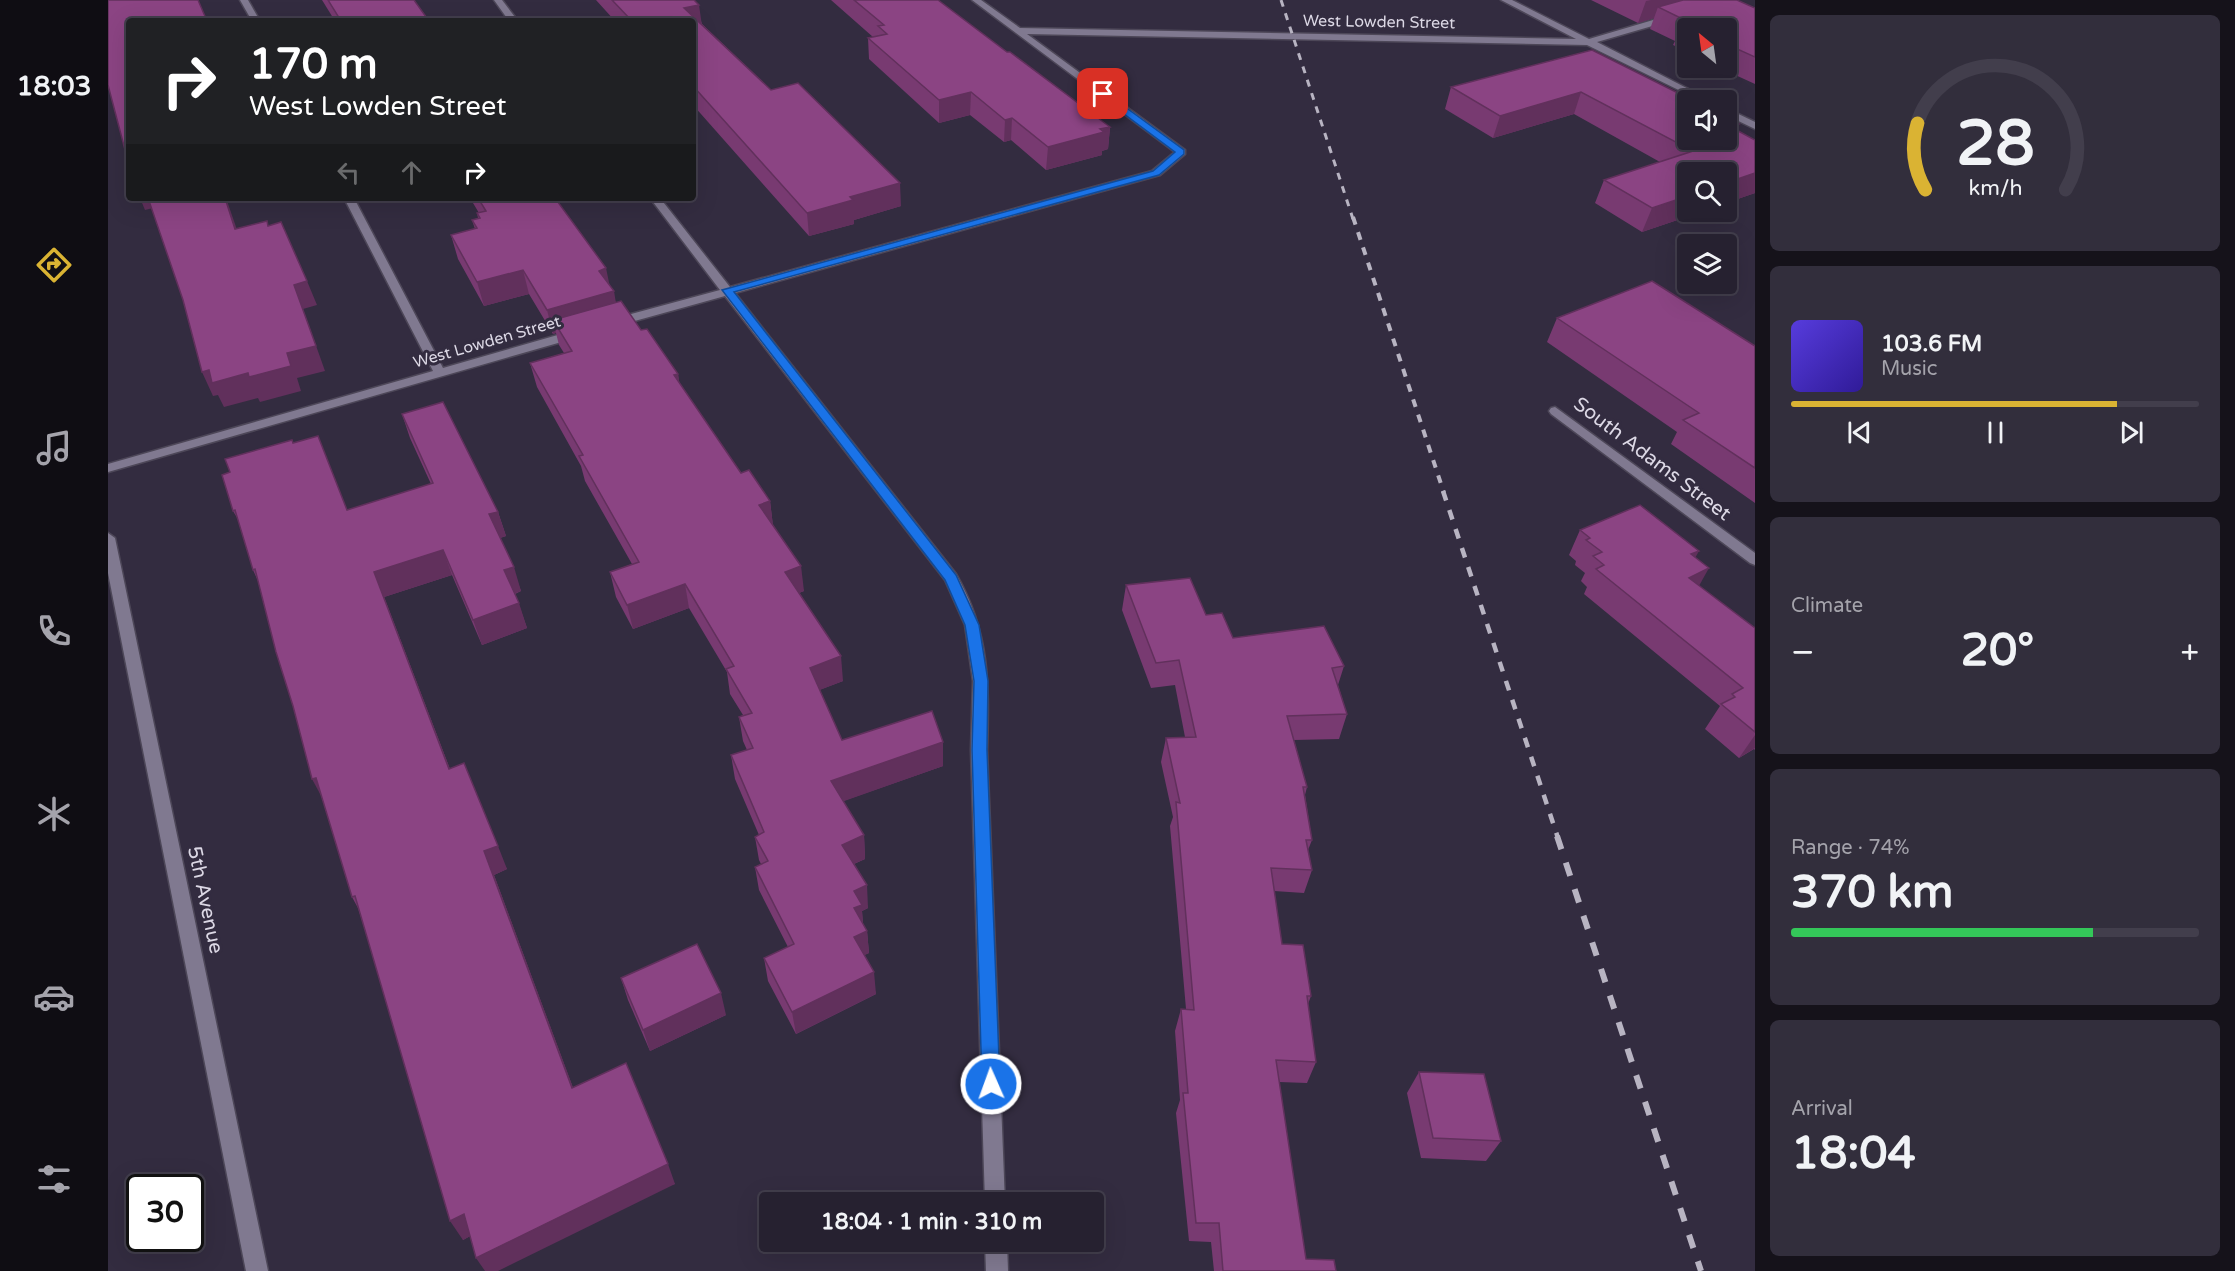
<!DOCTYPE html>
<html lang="en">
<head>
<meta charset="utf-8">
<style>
	:root { --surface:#262130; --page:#322e3c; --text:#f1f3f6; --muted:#a4a3ab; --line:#423e4c; --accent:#dab333 }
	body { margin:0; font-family:"Varela Round",sans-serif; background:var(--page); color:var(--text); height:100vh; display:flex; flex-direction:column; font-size:22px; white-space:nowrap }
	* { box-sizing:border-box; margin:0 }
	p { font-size:20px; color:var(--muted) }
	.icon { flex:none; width:33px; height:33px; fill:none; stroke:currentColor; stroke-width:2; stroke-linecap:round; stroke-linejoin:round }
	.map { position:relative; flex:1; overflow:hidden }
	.side { display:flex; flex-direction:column; gap:15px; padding:15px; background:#15121a; width:480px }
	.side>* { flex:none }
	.guide { position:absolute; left:18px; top:18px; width:570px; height:183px; border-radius:6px; box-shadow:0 6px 24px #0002,0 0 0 2px var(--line); background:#202124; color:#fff; overflow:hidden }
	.needle { width:39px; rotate:331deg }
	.fabs { position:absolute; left:1569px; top:18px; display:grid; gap:12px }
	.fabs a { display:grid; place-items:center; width:60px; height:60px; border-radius:6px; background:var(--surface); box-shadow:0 6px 24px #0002,0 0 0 2px var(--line); font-size:30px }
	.speed { position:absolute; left:18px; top:1174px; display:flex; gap:12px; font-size:30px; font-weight:700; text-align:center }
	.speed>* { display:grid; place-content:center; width:78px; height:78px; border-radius:50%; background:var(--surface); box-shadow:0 6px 24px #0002,0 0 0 2px var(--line); line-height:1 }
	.speed .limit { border:3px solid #111; border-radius:9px; background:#fff; color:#111 }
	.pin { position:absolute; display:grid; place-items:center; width:51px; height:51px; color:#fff; margin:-26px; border-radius:12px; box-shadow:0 3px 9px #0006 }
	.me { position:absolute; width:66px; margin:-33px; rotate:358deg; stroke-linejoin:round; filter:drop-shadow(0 0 4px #0008) }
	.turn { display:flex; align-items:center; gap:21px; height:126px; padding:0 24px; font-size:27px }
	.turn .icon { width:78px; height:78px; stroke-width:2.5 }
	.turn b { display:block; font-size:42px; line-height:51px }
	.lanes { display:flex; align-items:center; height:57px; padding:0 24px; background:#0003; justify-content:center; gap:30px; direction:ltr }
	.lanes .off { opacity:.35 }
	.big { font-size:45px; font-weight:700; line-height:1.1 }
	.side .widget { flex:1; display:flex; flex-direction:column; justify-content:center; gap:9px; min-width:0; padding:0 21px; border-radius:9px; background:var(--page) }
	.side .dial { align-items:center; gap:0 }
	.dial svg { height:156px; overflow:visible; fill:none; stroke:var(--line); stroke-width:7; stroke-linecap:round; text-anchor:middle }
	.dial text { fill:var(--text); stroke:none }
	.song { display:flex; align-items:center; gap:18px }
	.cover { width:72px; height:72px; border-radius:9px; background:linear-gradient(135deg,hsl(250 70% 55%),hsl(250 70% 35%)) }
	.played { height:6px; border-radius:3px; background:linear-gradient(90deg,var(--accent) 80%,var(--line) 80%) }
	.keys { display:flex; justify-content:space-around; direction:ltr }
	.heat { display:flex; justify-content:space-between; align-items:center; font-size:33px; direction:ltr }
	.charge { height:9px; border-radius:4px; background:linear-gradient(90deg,#34c759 74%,var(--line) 0) }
	.trip { position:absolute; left:651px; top:1192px; width:345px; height:60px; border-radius:6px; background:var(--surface); box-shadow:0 6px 24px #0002,0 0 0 2px var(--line); font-weight:700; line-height:60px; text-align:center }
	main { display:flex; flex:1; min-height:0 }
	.tabs { display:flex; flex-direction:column; width:108px; justify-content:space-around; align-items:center; background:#0f0d13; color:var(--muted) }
	.tabs .icon { width:42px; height:42px }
	.tabs .on { color:var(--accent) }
	.tabs b { font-size:27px; color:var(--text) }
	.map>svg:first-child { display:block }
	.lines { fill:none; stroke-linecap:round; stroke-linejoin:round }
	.minor-casing { stroke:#4d4758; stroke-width:3 }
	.minor { fill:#807990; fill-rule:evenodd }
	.rail-far3 { stroke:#b8b4c2; stroke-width:3; stroke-dasharray:7 7; stroke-linecap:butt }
	.rail-far2 { stroke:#b8b4c2; stroke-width:4; stroke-dasharray:8 8; stroke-linecap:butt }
	.rail-far1 { stroke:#b8b4c2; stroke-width:4.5; stroke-dasharray:10 10; stroke-linecap:butt }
	.rail { stroke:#b8b4c2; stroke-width:6; stroke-dasharray:14 14; stroke-linecap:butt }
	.wall { fill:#783a71 }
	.shaded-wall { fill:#61305c }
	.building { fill:#8b4483; stroke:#61305c; stroke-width:1.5 }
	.route { fill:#1a73e8; stroke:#114b97; stroke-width:1.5 }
	.labels { text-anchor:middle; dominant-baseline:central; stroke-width:6; stroke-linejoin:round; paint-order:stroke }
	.far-street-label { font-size:16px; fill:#dcd8e5; stroke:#332c40 }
	.street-label { font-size:20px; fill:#dcd8e5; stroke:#332c40 }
</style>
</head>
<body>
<main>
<nav class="tabs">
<b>18:03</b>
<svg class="icon on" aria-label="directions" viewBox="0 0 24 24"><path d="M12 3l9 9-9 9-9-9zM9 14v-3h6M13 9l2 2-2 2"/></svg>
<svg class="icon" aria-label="music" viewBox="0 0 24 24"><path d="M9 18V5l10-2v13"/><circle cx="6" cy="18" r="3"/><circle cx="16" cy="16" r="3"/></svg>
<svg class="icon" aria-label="phone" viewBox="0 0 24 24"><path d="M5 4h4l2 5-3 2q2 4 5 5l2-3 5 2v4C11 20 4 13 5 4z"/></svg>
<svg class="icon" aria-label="climate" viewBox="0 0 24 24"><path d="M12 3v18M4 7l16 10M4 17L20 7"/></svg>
<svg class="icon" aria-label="car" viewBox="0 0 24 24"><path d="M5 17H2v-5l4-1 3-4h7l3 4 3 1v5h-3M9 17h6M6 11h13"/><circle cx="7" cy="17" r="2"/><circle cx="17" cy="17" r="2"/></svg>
<svg class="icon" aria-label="filters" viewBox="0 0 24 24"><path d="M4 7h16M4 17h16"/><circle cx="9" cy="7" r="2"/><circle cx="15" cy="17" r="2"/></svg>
</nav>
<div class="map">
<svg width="1647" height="1271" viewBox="0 0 1647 1271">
	<rect width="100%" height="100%" fill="#332c40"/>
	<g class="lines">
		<defs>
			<g id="minor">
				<polygon points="132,0 140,0 152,21 144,21"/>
				<polygon points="386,0 394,0 410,21 401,21"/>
				<path d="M864 0H873L912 28 1468 39 1393 0H1404L1481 39 1562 15 1565 16V20L1489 42 1602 100H1591L1479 45 919 34 1077 150V154L1052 175 627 293 848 574C882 633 881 684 879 750L897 1203H877L863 750 865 681 857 625 837 580 617 296 505 327 499 323 501 320 612 290 542 198H552L622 287 1044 171 1067 152Z"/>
				<polygon points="1618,108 1647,122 1647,129 1618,115"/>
				<polygon points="236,198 246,198 335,368 467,330 473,334 471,337 0,472 0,464 325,371"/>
				<polygon points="1447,407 1647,553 1647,565 1642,563 1443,414 1441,411 1443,408"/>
				<polygon points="0,533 7,538 160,1271 138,1271 0,573"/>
				<polygon points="877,1242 899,1242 900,1271 878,1271"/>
			</g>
		</defs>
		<use href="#minor" class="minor-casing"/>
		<use href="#minor" class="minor"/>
		<polyline class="rail-far3" points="1173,0 1245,219"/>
		<polyline class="rail-far2" points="1245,217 1336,493"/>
		<polyline class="rail-far1" points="1335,491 1450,838"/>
		<polyline class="rail" points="1449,836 1593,1271"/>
	</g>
	<g class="wall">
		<polygon points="214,0 306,0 321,21 227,21"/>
		<polygon points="488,0 586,0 594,24 663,90 793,206 746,220 746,224 701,236 585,105 585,21 507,21"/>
		<polygon points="723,0 830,0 899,52 1002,127 1000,149 994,151 994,155 938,170 903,140 896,142 862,115 831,123 761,59 760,38 765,37"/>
		<polygon points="1483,0 1629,0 1647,8 1647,84 1612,68 1618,68 1618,28 1580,28 1580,52 1565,45 1567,41 1542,29 1546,18 1530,23"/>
		<polygon points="1484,50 1631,124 1629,130 1647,140 1647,193 1618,203 1618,172 1580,212 1593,212 1534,232 1487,203 1496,180 1552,162 1466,114 1385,138 1337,109 1343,87"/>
		<polygon points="362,198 447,198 501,285 508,303 533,330 570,374 571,383 633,473 662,501 665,526 696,591 691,593 735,681 711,690 734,740 835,742 835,766 735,801 756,835 757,859 746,864 760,908 754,911 755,924 759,931 761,953 756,955 768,994 688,1034 660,981 656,958 680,947 651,890 647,867 653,864 651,860 647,837 651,835 627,779 623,755 639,750 635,741 631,717 635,715 622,694 619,672 581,608 525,629 508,597 502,572 524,564 477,481 473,466 429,387 422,363 456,353 451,345 448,333 445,334 421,294 376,306 350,259 343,235 367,229 364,220 370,218 369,213 371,213"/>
		<polygon points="1449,318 1647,346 1647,503 1563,444 1569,432 1439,342"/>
		<polygon points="294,414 390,512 398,536 392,538 413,591 407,594 419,628 374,645 344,575 276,597 342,769 399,869 386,875 465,1088 567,1184 362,1236 355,1240 250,908 244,897 214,798 185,706 150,581 145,570 131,521 125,511 185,443 239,510 323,484 302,438"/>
		<polygon points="1472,530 1587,558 1591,586 1647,628 1647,750 1646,749 1631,758 1597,729 1612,706 1476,594 1479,587 1473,581 1477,573 1467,565 1468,561 1461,555"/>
		<polygon points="1018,585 1098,615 1125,638 1236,666 1230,685 1239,714 1231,739 1186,740 1199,787 1197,795 1204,840 1200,850 1204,870 1196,893 1166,891 1174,944 1203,996 1200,1004 1208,1062 1199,1083 1171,1082 1198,1259 1228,1271 1106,1271 1103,1242 1081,1241 1068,1113 1072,1100 1067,1031 1073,1009 1078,1009 1062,826 1065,817 1053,762 1058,738 1077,737 1067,685 1043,688 1014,610"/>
		<polygon points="513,978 618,1015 542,1051 520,1000"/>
		<polygon points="1311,1072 1393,1141 1378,1161 1313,1158 1299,1093"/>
	</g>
	<g class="shaded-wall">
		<polygon points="1543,0 1589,0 1550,7 1546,18 1530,23 1538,1"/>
		<polygon points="591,5 594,26 576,8"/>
		<polygon points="863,92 862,115 831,123 831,100"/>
		<polygon points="1473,92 1466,114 1385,138 1392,116"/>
		<polygon points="904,118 903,140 896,142 897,120"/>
		<polygon points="1631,124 1621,147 1623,127"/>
		<polygon points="1002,127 1000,149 994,151 994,155 938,170 940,147"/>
		<polygon points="1647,173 1647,193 1618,203 1618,183"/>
		<polygon points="792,183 793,206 746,220 746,224 701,236 699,213 742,197"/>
		<polygon points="1580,196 1580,212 1593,212 1534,232 1544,208"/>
		<polygon points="32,198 41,198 45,208 37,210"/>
		<polygon points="117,198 118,198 137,253 127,229"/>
		<polygon points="498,268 503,292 506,291 510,316 445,320 448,333 445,334 439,310 491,271"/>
		<polygon points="415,270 421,294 376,306 369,282"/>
		<polygon points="199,281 209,305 195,309 217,371 189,378 193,391 152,402 150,398 116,407 110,395 105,396 94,372 186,285"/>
		<polygon points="570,374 574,399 566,375"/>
		<polygon points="662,501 665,526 651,505"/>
		<polygon points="390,512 398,536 389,539 381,514"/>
		<polygon points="335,550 344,575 276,597 351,793 341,769 266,572"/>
		<polygon points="1591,551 1577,576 1583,554"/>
		<polygon points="693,566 696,591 680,597 677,572"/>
		<polygon points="406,567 413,591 403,595 396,570"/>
		<polygon points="1601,568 1587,593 1581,578"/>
		<polygon points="577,584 581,608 525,629 519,605"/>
		<polygon points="411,603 419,628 374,645 365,620"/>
		<polygon points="733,656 735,681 704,693 702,668"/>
		<polygon points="1647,735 1647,748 1631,758"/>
		<polygon points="835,742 835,766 725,805 723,781"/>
		<polygon points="208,778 217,803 204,779"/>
		<polygon points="756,835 757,859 736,868 734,845"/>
		<polygon points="390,846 399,869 386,875 473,1109 464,1088 376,851"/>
		<polygon points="759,885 760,908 754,911 755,928 748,931 746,891"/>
		<polygon points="759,931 761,953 747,960 746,937"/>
		<polygon points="766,972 768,994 688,1034 684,1012"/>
		<polygon points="613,993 618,1015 542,1051 535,1030"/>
		<polygon points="560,1164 567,1184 390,1271 377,1271 368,1258"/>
		<polygon points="356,1214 368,1233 355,1240 342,1221"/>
	</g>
	<g class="building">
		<polygon points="0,0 90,0 99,21 21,21 21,165 0,85"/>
		<polygon points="220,0 306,0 321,21 233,21"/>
		<polygon points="504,0 586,0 591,5 576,8 663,90 690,83 792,183 742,197 745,200 699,213 585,86 585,21 524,21"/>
		<polygon points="746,0 830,0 899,52 902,52 1002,127 992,129 996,132 940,147 904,118 897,120 863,92 831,100 760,38 779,34 770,26 776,25"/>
		<polygon points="1575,0 1629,0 1647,8 1647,57 1618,44 1618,28 1584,28 1574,24 1581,22 1550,7"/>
		<polygon points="1484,50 1584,100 1580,100 1580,140 1618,140 1618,118 1631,124 1623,127 1647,140 1647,173 1618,183 1618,172 1580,172 1580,196 1544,208 1496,180 1585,151 1473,92 1392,116 1343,87"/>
		<polygon points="40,198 117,198 127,229 159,221 160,226 173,222 199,281 186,285 208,346 179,353 183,366 141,377 140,373 104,383 101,370 94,372 75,300"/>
		<polygon points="370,198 447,198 498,268 491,271 506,291 439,310 415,270 369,282 343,235 369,228 364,220 372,218 369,213 378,211"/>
		<polygon points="1544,281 1647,346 1647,468 1575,420 1591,413 1449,318"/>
		<polygon points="513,301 533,330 539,329 570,374 566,375 633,473 641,470 662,501 651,505 693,566 677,572 733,656 702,668 734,740 824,711 835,742 723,781 756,835 734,845 759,885 746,891 754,905 746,908 759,931 746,937 766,972 684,1012 656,958 686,944 647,867 660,861 647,837 656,832 623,755 645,748 631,717 644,713 618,669 626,666 577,584 519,605 502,572 531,562 471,456 475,455 422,363 464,351 445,320"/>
		<polygon points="335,402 390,512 381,514 406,567 396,570 411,603 365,620 335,550 266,572 341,769 356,763 390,846 376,851 464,1088 518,1063 560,1164 368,1258 356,1214 342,1221 247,896 244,897 208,778 204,779 185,706 168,652 147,569 145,570 127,510 125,511 114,475 122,472 117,459 184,440 185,443 210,436 239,510 325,483 294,414"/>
		<polygon points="1532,505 1591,551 1583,554 1601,568 1581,578 1647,628 1647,732 1613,704 1627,697 1624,694 1635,688 1488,569 1496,565 1485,556 1494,552 1478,540 1482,538 1472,530"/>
		<polygon points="1082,578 1098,615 1114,613 1125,638 1216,626 1236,666 1224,668 1239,714 1179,716 1199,787 1195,787 1204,840 1198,840 1204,870 1163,868 1174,944 1195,945 1203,996 1199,996 1208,1062 1168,1060 1198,1259 1226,1260 1228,1271 1115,1271 1111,1223 1088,1223 1075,1093 1080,1093 1073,1009 1086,1010 1068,802 1072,803 1058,738 1088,737 1071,660 1048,663 1018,585"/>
		<polygon points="589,944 613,993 535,1030 513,978"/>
		<polygon points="1311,1072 1376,1074 1393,1141 1325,1138"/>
	</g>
	<polygon class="route" points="992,93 998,93 1076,150 1076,154 1051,175 626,292 848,575 871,625 880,681 879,750 892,1084 889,1090 883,1092 877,1090 874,1084 864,750 866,681 857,625 837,580 614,290 1045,171 1067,152 992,96"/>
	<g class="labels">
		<g class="far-street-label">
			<text transform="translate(1271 22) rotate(1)">West Lowden Street</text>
			<text transform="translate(379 342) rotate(-16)">West Lowden Street</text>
		</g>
		<g class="street-label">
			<text transform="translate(1544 459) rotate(37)">South Adams Street</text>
			<text transform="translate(97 900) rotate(78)">5th Avenue</text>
		</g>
	</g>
</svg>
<div class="fabs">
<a><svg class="needle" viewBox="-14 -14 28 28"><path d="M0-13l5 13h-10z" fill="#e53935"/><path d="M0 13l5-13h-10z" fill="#a4a3ab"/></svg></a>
<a><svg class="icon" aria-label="sound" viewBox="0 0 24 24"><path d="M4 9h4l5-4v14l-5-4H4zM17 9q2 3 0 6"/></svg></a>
<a><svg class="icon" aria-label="search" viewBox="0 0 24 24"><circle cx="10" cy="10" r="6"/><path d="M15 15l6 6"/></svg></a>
<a><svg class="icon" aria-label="layers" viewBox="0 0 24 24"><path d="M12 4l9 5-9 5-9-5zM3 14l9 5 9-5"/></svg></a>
</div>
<div class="speed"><div class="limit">30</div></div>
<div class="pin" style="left:995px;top:94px;background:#d93025"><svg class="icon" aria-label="arrive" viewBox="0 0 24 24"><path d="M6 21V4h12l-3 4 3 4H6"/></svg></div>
<svg class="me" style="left:883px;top:1084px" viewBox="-20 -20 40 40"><circle r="17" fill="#1a73e8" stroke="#fff" stroke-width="3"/><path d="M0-11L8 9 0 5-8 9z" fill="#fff"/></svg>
<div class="trip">18:04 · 1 min · 310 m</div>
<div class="guide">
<div class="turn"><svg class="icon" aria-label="right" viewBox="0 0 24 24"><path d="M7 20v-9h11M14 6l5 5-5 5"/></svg><div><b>170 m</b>West Lowden Street</div></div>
<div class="lanes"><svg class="icon off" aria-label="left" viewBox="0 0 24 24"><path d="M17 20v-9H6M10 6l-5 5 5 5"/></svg><svg class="icon off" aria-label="ahead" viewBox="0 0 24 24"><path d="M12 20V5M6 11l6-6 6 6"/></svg><svg class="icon" aria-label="right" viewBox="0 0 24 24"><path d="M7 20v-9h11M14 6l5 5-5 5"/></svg></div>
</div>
</div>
<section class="side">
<div class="widget dial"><svg viewBox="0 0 100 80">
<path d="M14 69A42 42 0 1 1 86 69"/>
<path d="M14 69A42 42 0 0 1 10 35" stroke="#dab333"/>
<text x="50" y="56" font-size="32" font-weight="700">28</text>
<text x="50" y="72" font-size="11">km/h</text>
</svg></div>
<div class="widget">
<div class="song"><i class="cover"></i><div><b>103.6 FM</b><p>Music</p></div></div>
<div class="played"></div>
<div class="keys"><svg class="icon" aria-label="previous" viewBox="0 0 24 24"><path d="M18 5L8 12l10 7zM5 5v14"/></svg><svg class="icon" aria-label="pause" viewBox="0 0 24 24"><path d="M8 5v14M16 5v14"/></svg><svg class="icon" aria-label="next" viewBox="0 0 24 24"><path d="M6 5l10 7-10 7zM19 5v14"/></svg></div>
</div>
<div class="widget"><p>Climate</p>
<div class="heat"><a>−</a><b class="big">20°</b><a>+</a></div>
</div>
<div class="widget"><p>Range · 74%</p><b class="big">370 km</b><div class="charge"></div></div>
<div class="widget"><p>Arrival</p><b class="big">18:04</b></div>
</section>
</main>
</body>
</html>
